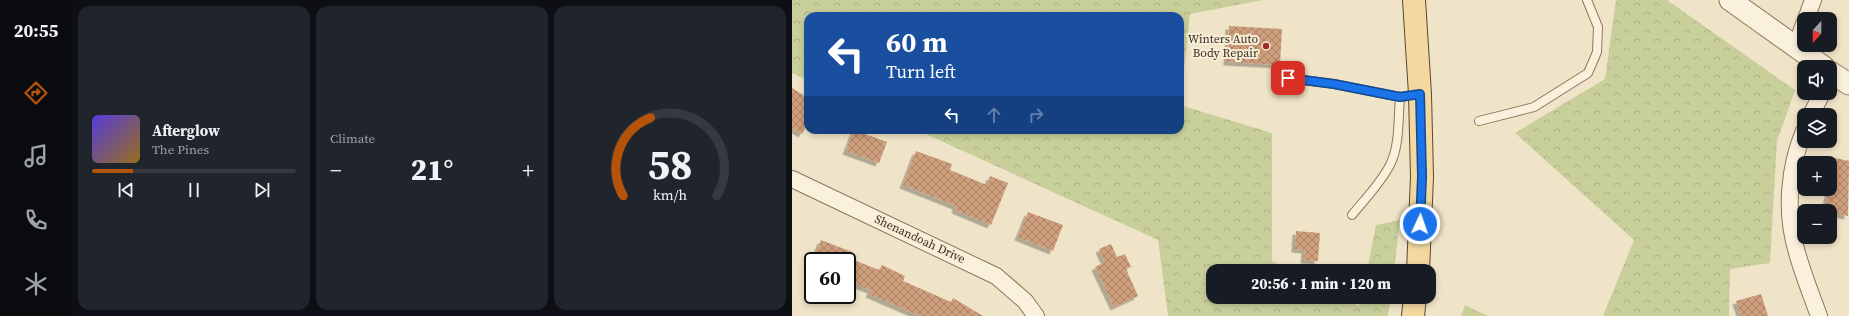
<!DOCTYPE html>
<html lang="en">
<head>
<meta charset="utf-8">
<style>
	:root { --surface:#171b24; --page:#20242c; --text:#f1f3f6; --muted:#9ea1a6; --line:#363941; --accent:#b45309 }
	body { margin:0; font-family:"Source Serif 4",serif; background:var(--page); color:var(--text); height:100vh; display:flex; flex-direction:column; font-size:15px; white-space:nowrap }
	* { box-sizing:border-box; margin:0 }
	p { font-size:13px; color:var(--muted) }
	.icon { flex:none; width:22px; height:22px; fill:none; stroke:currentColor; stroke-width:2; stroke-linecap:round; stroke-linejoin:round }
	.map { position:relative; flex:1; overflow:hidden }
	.panel { display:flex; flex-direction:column; gap:6px; padding:6px; background:#0d0f14; width:720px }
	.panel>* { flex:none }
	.hud { position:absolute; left:12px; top:12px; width:380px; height:122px; border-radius:12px; box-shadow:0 2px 6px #0003; background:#1a4fa0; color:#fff; overflow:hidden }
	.needle { width:26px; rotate:201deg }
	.controls { position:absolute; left:1005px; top:12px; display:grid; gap:8px }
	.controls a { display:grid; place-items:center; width:40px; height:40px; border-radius:8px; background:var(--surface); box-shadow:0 2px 6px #0003; font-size:20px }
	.speed { position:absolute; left:12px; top:252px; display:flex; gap:8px; font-size:20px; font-weight:700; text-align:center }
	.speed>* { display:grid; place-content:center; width:52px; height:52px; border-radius:50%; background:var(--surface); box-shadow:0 2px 6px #0003; line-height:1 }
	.speed .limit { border:2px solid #111; border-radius:6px; background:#fff; color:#111 }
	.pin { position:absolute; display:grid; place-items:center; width:34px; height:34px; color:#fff; margin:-17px; border-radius:8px; box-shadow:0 2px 6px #0006 }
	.me { position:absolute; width:44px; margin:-22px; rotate:3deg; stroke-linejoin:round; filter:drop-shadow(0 0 3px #0008) }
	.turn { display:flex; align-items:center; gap:14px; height:84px; padding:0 16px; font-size:18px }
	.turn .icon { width:52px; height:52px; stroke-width:2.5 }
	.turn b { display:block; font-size:28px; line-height:34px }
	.lanes { display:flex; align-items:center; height:38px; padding:0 16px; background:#0003; justify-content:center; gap:20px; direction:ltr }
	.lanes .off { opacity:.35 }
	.big { font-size:30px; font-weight:800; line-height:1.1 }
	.panel .card { flex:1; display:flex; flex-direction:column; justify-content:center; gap:6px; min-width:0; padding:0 14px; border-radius:12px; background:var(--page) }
	.panel .dial { align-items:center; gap:0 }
	.dial svg { height:104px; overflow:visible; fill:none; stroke:var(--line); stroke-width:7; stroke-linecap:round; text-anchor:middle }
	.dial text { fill:var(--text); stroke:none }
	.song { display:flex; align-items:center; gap:12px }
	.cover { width:48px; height:48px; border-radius:6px; background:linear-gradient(135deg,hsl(250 70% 55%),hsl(40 70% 35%)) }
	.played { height:4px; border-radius:2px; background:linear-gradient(90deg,var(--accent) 20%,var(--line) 20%) }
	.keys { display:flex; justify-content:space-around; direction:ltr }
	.heat { display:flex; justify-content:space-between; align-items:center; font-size:22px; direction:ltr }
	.panel .tiles { flex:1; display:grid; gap:6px; grid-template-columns:repeat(3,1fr) }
	.trip { position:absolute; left:414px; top:264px; width:230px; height:40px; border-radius:12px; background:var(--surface); box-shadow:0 2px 6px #0003; font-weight:800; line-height:40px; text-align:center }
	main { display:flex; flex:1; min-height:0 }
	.menu { display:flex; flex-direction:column; width:72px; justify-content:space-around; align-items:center; background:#090b0e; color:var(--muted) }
	.menu .icon { width:28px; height:28px }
	.menu .active { color:var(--accent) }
	.menu b { font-size:18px; color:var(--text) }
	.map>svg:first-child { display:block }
	.forest { fill:url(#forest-crowns) }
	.building { fill:url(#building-cross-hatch); filter:url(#shadow) }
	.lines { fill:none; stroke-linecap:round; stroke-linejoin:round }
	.service-casing { stroke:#8d765c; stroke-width:10 }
	.minor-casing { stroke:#8d765c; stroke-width:18 }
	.tertiary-casing { stroke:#8d765c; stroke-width:23 }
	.primary-casing { stroke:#5b4430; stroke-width:24 }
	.service { stroke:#faf1dc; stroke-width:8 }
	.minor { stroke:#faf1dc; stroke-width:16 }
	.tertiary { stroke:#faf1dc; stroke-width:21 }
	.primary { stroke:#f3d9a0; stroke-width:22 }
	.route-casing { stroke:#114b97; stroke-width:10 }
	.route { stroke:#1a73e8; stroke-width:7 }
	.poi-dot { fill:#9e2a2b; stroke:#f7eed8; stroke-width:1.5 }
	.labels { text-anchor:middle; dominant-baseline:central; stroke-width:4; stroke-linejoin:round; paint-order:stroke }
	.poi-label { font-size:12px; fill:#3d2e20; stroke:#f7eed8; text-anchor:end }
	.street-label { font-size:12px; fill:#3d2e20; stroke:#f7eed8 }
</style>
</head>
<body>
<main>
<nav class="menu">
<b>20:55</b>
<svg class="icon active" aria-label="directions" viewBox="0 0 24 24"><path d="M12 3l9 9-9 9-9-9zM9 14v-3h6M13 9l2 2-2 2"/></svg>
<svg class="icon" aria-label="music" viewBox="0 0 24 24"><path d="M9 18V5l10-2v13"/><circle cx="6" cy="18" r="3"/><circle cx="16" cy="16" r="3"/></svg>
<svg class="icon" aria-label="phone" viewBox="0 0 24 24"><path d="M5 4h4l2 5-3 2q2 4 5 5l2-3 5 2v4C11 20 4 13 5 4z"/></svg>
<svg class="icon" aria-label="climate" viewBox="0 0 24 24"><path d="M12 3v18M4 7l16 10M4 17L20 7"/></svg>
</nav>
<section class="panel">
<div class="tiles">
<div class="card">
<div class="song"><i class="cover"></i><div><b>Afterglow</b><p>The Pines</p></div></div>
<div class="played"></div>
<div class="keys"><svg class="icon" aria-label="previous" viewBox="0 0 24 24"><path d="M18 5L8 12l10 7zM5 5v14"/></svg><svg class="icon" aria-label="pause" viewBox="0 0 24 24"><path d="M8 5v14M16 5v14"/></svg><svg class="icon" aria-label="next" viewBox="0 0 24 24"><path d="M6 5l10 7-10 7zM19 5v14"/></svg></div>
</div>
<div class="card"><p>Climate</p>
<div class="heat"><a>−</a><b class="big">21°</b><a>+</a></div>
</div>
<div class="card dial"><svg viewBox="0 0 100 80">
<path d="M14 69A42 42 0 1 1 86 69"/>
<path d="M14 69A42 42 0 0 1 35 9" stroke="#b45309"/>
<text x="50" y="56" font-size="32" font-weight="700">58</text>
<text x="50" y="72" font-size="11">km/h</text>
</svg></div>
</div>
</section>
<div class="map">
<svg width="1057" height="316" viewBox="0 0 1057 316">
	<defs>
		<pattern id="forest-crowns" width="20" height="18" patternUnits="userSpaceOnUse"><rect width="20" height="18" fill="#c9cf9b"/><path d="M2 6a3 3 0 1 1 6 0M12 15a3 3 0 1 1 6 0" fill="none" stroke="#aeb285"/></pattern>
		<pattern id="building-cross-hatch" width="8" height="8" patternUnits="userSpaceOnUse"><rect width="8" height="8" fill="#cf9f7d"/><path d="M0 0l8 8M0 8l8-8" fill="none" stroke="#a98266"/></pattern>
		<filter id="shadow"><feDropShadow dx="-3.5" dy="3.5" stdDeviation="0" flood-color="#0004"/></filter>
	</defs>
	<rect width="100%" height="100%" fill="#f0e4c8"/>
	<g class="forest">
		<polygon points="0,0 471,0 398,14 388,105 480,133 480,261 499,271 421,271 421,297 549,297 567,306 569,297 599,297 596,316 376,316 366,240 125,130 388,130 388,16 16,16 16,80 0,73"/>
		<polygon points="824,0 875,0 1003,90 985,141 978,263 938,269 937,316 811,316 842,240 723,133 813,79"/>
		<polygon points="608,220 602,271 575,271 584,225"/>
		<polygon points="673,305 696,316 669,316"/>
	</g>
	<g class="building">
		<polygon points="437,26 490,29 488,65 435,62"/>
		<polygon points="0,88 16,98 16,124 10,134 0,128"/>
		<polygon points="62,130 95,142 87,163 54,151"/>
		<polygon points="124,151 160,164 158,170 195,185 198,176 216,183 199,225 163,210 164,206 111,185"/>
		<polygon points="1043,158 1057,161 1056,216 1032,211 1037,189 1038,189"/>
		<polygon points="236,212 271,225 261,251 226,237"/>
		<polygon points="504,231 528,233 526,261 512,260 513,250 503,249"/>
		<polygon points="29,240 60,252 57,258 87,270 90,265 113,276 111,281 159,302 161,298 191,316 128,316 77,294 79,290 55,281 55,261 21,261"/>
		<polygon points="319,244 325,257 333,254 339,267 334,269 346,296 322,307 303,267 313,262 307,249"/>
		<polygon points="969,294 976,316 949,316 944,301"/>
	</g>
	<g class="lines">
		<defs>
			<g id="service">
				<polyline points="495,78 542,84 608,97"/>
				<polyline points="687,121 742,107 796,73 805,52 806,27 795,0"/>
				<path d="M560 215C573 199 588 184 598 165 608 145 606 119 608 97L627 94"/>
			</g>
			<g id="minor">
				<polyline points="1014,19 1021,0"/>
				<polyline points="1004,47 1012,24"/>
				<polyline points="1019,115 1030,93"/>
				<path d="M1012 131C997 167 993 211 1004 249 1010 272 1019 294 1027 316"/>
				<polyline points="0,179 204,276 233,301 244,316"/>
			</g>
			<g id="tertiary">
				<polyline points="938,0 1032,67"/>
				<polyline points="1038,72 1057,84"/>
			</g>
			<g id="primary">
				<polyline points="622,0 628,94 630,177 626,271"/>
				<polyline points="621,316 623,297"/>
			</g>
		</defs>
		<use href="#service" class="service-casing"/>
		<use href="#minor" class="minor-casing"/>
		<use href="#tertiary" class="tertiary-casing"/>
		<use href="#primary" class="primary-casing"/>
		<use href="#service" class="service"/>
		<use href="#minor" class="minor"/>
		<use href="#tertiary" class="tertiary"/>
		<use href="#primary" class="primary"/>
	</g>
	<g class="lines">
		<defs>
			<polyline id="route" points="496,78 542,84 608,97 628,94 630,177 628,224"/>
		</defs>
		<use href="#route" class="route-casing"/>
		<use href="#route" class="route"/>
	</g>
	<circle class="poi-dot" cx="474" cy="46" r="4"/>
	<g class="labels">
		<g class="poi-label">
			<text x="466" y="39">Winters Auto<tspan x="466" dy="14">Body Repair</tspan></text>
		</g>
		<g class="street-label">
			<text transform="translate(128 239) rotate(25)">Shenandoah Drive</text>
		</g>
	</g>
</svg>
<div class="controls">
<a><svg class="needle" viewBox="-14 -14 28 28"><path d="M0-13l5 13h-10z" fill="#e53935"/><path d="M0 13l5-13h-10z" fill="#9ea1a6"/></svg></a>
<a><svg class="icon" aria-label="sound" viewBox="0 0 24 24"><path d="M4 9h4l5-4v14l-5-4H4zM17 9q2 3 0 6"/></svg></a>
<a><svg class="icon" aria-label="layers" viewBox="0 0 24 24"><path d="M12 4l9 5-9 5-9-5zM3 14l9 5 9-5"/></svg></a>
<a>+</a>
<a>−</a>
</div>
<div class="speed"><div class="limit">60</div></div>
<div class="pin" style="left:496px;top:78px;background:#d93025"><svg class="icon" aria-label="arrive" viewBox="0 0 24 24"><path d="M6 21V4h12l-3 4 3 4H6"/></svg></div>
<svg class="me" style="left:628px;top:224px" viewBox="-20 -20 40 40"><circle r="17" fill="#1a73e8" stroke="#fff" stroke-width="3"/><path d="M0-11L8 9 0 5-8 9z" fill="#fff"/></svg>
<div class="trip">20:56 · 1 min · 120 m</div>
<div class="hud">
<div class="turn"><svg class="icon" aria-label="left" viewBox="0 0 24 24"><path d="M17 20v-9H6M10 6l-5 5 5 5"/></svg><div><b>60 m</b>Turn left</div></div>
<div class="lanes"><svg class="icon" aria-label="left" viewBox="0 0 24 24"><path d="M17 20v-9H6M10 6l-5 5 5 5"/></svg><svg class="icon off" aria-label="ahead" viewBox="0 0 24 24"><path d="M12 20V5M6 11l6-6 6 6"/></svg><svg class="icon off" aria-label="right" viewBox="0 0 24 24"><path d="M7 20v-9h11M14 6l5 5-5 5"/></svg></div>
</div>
</div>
</main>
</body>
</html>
